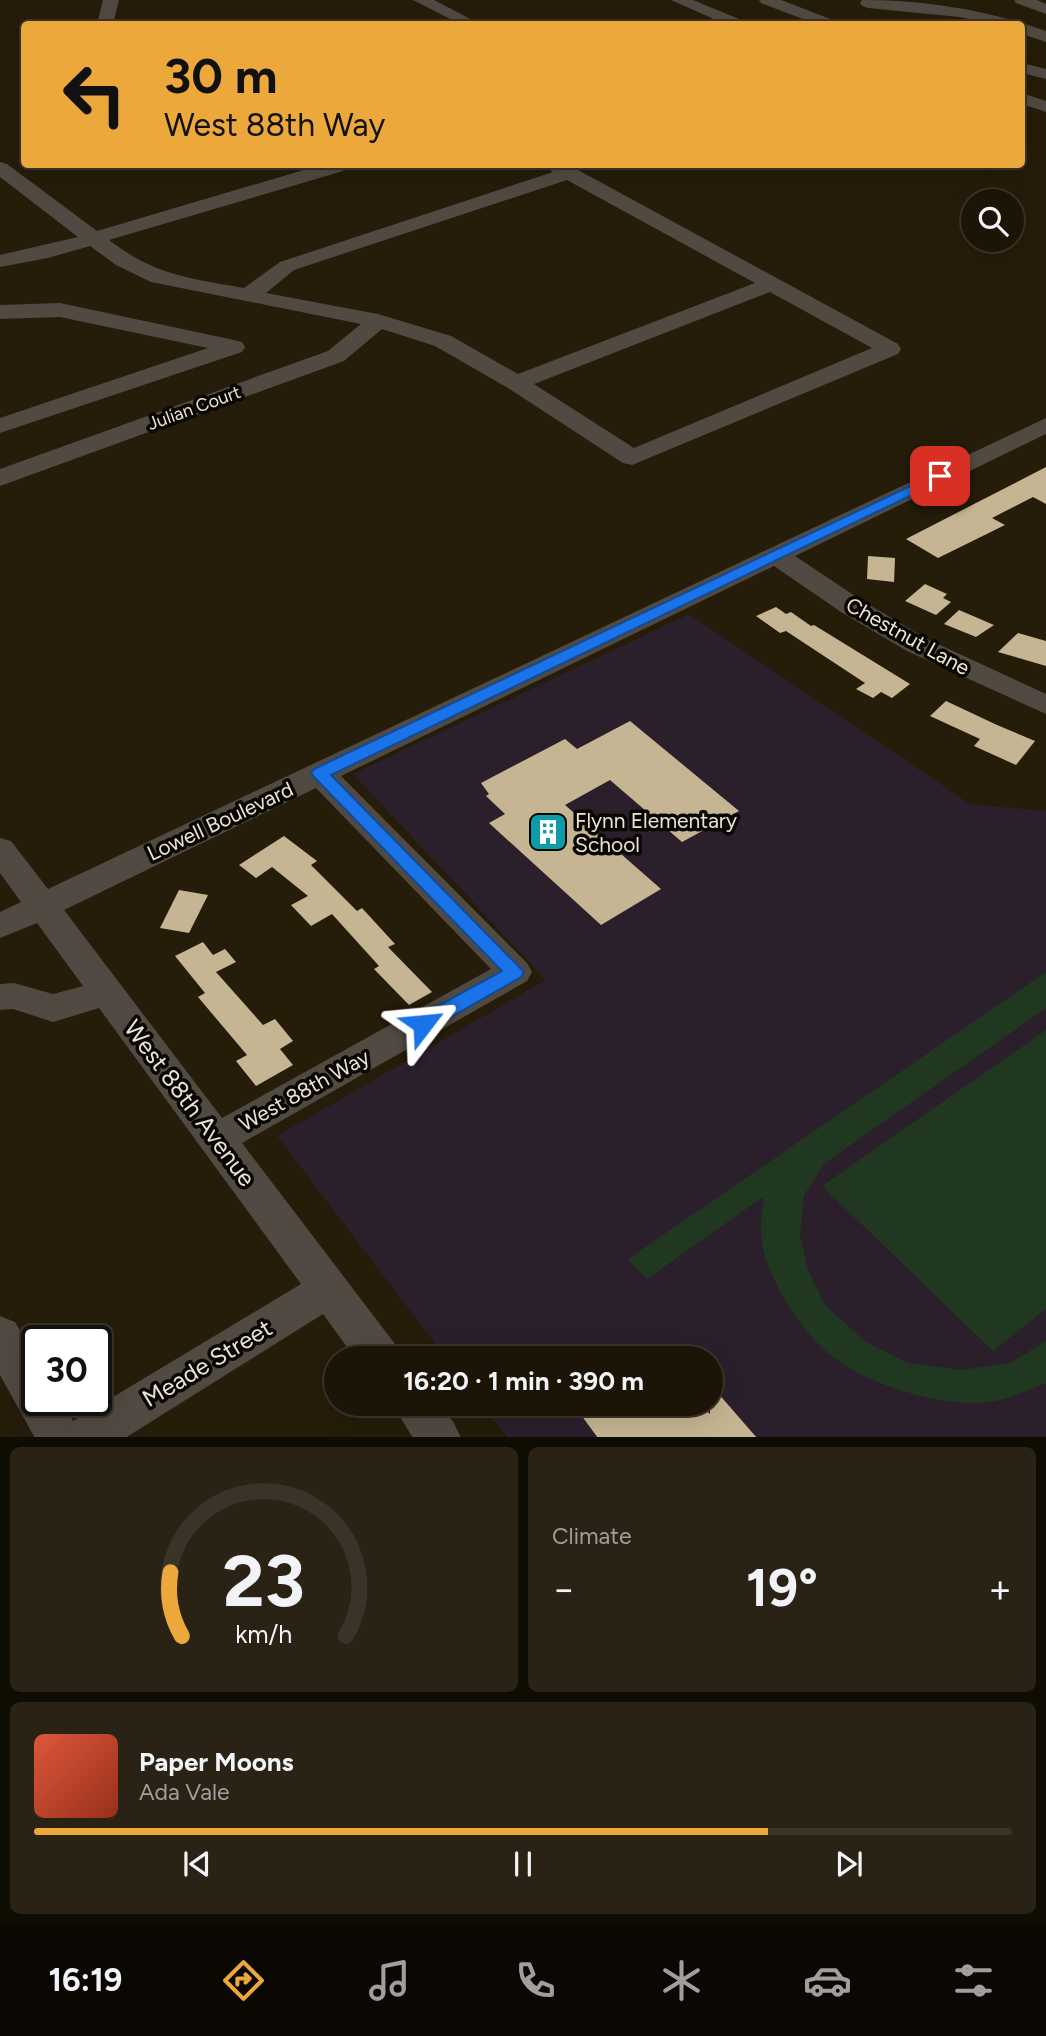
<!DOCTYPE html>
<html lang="en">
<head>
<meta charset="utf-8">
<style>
	:root { --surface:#1c1507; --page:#292215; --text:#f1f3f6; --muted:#a09f9b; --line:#3a3428; --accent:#eda83b }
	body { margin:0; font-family:Figtree,sans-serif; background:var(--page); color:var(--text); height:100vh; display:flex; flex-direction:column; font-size:26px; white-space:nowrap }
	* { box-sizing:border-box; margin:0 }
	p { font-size:23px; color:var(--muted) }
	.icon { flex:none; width:38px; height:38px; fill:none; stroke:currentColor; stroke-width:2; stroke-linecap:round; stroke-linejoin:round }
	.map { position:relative; height:1437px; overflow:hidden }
	.sheet { display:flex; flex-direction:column; gap:10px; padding:10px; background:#0f0c04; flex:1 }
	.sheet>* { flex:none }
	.hud { position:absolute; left:21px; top:21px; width:1004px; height:147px; border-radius:7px; box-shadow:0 7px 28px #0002,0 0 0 2px var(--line); background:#eda83b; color:#111; overflow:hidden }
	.fabs { position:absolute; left:961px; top:189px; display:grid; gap:14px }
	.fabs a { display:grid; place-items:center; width:63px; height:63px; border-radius:50%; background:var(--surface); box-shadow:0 7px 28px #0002,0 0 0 2px var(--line); font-size:35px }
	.speed { position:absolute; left:21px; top:1325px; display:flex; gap:14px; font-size:35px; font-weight:700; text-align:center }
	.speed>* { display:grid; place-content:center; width:91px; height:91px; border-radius:50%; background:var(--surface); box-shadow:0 7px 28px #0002,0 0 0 2px var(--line); line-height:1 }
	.speed .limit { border:4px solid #111; border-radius:10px; background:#fff; color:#111 }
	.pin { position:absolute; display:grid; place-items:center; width:60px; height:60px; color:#fff; margin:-30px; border-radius:14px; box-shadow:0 4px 10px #0006 }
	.me { position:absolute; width:77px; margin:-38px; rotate:61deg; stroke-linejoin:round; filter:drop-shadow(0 0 5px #0008) }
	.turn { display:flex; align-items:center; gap:24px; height:147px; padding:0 28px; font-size:32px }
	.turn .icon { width:91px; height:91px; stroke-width:2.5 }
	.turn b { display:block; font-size:49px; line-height:60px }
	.big { font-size:52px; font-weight:700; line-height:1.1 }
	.sheet .card { flex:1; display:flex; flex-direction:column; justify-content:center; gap:10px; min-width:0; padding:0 24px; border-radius:10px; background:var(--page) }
	.sheet .dial { align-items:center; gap:0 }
	.dial svg { height:182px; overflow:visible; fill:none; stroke:var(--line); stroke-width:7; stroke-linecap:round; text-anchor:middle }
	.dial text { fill:var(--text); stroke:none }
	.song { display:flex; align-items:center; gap:21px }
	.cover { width:84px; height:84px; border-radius:10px; background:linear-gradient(135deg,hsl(10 70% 55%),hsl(10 70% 35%)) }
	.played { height:7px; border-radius:4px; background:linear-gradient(90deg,var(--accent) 75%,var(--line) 75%) }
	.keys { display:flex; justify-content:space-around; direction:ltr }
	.heat { display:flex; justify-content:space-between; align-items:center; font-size:38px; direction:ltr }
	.sheet .tiles { flex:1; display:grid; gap:10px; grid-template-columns:1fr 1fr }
	.card:last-child { grid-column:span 2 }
	.trip { position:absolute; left:324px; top:1346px; width:399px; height:70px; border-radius:35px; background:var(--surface); box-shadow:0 7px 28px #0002,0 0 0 2px var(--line); font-weight:700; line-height:70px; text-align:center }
	.dock { display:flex; height:112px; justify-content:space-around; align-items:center; background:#0b0803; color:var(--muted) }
	.dock .icon { width:49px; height:49px }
	.dock .current { color:var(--accent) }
	.dock b { font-size:32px; color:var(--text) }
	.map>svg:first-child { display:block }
	.education { fill:#2c1f2c }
	.green { fill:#203820 }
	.building { fill:#c6b592 }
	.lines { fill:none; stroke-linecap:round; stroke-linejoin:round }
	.minor { fill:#514a42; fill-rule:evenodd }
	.route { fill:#1a73e8; stroke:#114b97; stroke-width:2 }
	.labels { text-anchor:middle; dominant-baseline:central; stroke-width:7; stroke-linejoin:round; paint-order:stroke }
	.far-street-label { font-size:18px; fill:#e9e3d7; stroke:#0a0702 }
	.street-label { font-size:21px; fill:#e9e3d7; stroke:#0a0702 }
	.poi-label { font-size:21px; fill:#e9e3d7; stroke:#0a0702; text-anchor:start }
	.near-street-label { font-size:24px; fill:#e9e3d7; stroke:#0a0702 }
</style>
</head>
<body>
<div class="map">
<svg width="1046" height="1438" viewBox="0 0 1046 1438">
	<rect width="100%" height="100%" fill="#251c09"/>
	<polygon class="education" points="689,614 970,804 1046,811 1046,1437 508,1437 481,1404 710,1404 710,1358 446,1358 277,1136 546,980 353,774"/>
	<g class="green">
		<path d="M1046 972V1008L825 1163 804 1195 800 1235 808 1270 825 1305 866 1342 908 1363 961 1370 1011 1363 1046 1341V1383C1030 1389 1012 1398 995 1401 949 1410 870 1386 833 1357 800 1331 764 1276 761 1234 760 1222 763 1209 763 1197L647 1279 628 1259Z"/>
		<polygon points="1046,1030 1046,1309 993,1351 822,1186"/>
	</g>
	<g class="building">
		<polygon points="1046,467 1046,504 1033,497 992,518 1005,525 938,558 906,539"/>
		<polygon points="868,556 895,558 894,582 867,579"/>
		<polygon points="925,584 947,594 943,598 951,602 936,615 905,601"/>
		<polygon points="776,607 786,614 791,612 811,626 814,625 910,684 892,698 881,692 873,698 856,689 865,683 786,631 780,633 756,616"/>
		<polygon points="959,610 994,625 976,637 944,624"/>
		<polygon points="1018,633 1046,641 1046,666 998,652"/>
		<polygon points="946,701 997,725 1035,741 1016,765 974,746 980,739 930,716"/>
		<polygon points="630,721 739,811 682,842 610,780 565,805 661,889 601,925 489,823 505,814 486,796 489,794 481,783 565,739 577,749"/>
		<polygon points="284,836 317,861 311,865 357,911 362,908 395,944 388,947 432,992 409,1005 374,969 379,966 332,914 311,926 291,905 308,896 272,867 256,878 239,865"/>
		<polygon points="179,890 208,895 189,933 160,928"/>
		<polygon points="203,942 213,955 225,949 236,962 216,972 263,1025 275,1019 293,1041 280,1049 293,1065 256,1086 236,1061 247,1055 198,997 205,993 175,956"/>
		<polygon points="710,1384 757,1438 598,1438 573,1404 700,1404 710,1414"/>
	</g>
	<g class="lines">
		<g class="minor">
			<polygon points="103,0 119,0 114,20 117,24 101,24 98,20"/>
			<polygon points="413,0 434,0 480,24 460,24"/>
			<polygon points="671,0 693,0 744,21 746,24 725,24"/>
			<polygon points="759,0 781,0 833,20 835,23 816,24 761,3"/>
			<path d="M862 0C926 0 988 10 1046 31V42L1022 34V24H997L959 17 868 8 862 6 860 3Z"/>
			<polygon points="1014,0 1037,0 1046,4 1046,14 1016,3"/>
			<polygon points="1022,63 1046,69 1046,79 1022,73"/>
			<polygon points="1022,93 1046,101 1046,112 1022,104"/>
			<path d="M0 162 7 164 97 231 324 164H344L345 167 343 171 109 240C156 276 189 278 244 288L280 262 553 172 543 164H567L898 344 901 349 898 354 632 465 623 463 508 388 435 346 382 329 344 361 0 486V469L328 351 361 324 151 282 116 265 90 246 48 258 0 267V255L78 237 0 177ZM567 180 755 283 518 374 451 336 378 314 266 293 294 270ZM770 292 872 348 634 448 534 384Z"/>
			<polygon points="60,303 234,340 242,342 245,347 242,352 0,433 0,418 208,348 60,317 0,319 0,305"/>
			<path d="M1046 418V434L795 556 861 600 927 639 1046 694V714L907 651 841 612 774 566 341 776 527 963 532 972 527 981 242 1143 395 1344 401 1358H355L323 1314 125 1438H35L0 1375V1316L15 1322 37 1359V1400H61L73 1421 301 1284 99 1008 53 1022 13 1009 0 1010V984L14 983 53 994 83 986 37 923 0 938V912L21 902 0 873V838L11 841 48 889ZM316 788 491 969 222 1118 64 910Z"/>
			<polygon points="392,1404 440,1404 454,1423 461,1438 413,1438"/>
		</g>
	</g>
	<polygon class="route" points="940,472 947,476 945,479 331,775 524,972 521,977 430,1029 423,1031 416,1029 413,1024 416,1018 502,971 314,777 311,773 314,769"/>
	<defs>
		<symbol id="building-square" viewBox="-11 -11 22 22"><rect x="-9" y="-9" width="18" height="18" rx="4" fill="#0f9aa8" stroke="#0a0702"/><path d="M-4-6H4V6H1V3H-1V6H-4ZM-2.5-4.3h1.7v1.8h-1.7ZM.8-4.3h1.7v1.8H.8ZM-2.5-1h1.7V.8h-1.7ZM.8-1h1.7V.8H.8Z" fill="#fff"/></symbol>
	</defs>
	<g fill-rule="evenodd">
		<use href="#building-square" x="526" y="810" width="44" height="44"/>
	</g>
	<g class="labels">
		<g class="far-street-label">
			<text transform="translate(194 408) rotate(-20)">Julian Court</text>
		</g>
		<g class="street-label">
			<text transform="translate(908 636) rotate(29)">Chestnut Lane</text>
			<text transform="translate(220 821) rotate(-25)">Lowell Boulevard</text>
			<text transform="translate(304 1090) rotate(-29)">West 88th Way</text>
		</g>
		<g class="poi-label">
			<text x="575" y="820">Flynn Elementary<tspan x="575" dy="24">School</tspan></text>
		</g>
		<g class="near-street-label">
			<text transform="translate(190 1103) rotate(53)">West 88th Avenue</text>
			<text transform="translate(207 1363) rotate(-31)">Meade Street</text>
		</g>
	</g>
</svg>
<div class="fabs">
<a><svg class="icon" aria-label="search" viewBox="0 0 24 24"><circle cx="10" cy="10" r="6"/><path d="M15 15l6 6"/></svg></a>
</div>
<div class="speed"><div class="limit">30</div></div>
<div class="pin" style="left:940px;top:476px;background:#d93025"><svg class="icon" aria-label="arrive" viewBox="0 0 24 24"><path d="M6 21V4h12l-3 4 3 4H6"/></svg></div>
<svg class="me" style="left:423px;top:1024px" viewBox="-20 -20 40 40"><path d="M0-17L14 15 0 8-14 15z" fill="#1a73e8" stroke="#fff" stroke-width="4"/></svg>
<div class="trip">16:20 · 1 min · 390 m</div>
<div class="hud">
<div class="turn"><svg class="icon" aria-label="left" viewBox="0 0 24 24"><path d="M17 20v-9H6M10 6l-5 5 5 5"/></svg><div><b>30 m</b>West 88th Way</div></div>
</div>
</div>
<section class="sheet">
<div class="tiles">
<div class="card dial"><svg viewBox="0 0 100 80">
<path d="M14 69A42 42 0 1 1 86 69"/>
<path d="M14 69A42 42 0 0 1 9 41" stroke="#eda83b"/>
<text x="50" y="56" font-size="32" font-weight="700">23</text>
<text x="50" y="72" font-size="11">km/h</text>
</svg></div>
<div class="card"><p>Climate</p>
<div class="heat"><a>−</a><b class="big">19°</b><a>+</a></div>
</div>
<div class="card">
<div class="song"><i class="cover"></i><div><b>Paper Moons</b><p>Ada Vale</p></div></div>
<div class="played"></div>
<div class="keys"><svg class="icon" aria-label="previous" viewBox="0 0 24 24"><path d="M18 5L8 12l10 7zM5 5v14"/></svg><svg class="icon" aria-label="pause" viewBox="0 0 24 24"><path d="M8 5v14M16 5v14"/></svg><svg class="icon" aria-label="next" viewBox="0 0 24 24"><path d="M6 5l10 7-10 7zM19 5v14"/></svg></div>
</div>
</div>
</section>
<nav class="dock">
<b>16:19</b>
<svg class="icon current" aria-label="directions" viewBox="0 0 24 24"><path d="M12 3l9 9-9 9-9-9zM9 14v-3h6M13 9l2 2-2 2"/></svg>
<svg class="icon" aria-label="music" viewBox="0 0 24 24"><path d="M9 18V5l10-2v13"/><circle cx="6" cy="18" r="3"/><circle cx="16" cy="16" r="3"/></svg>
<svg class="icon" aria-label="phone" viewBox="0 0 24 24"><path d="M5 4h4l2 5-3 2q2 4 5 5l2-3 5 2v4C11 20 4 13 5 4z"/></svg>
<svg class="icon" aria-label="climate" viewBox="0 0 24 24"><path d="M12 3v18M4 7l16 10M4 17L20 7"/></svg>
<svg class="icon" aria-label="car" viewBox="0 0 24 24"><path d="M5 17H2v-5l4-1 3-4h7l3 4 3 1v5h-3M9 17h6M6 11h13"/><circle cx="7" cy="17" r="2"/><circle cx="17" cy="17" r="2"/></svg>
<svg class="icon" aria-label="filters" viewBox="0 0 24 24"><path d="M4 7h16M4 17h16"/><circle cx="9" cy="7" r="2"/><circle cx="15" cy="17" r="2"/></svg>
</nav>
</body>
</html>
